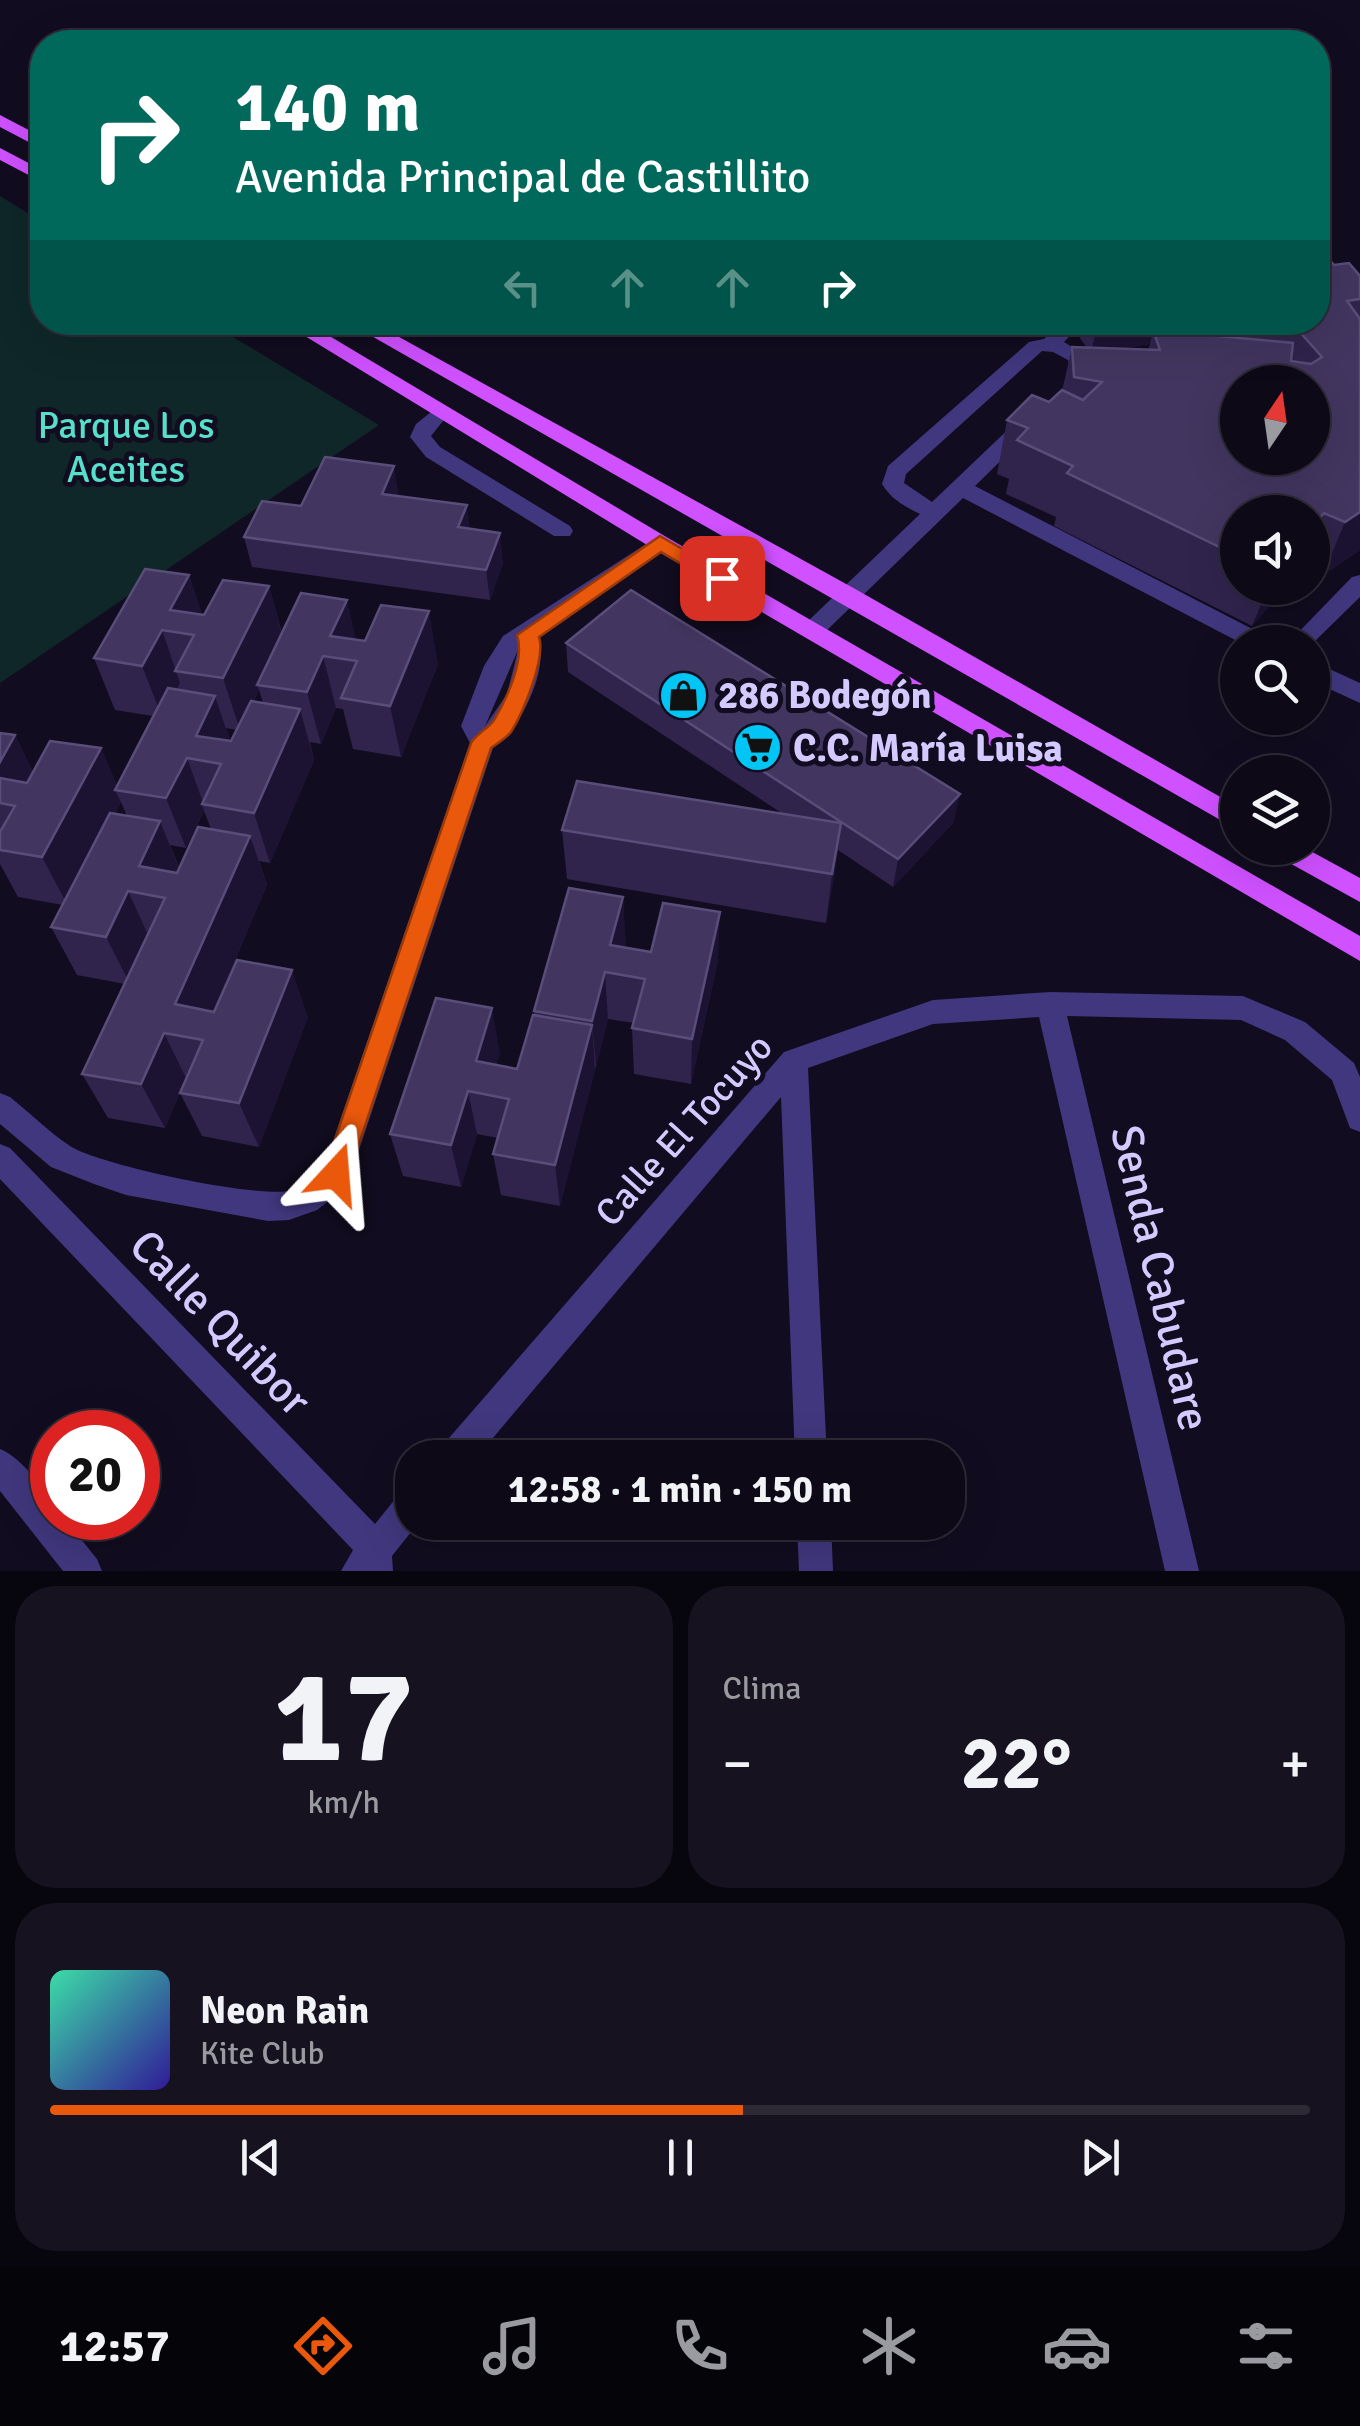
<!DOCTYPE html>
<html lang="es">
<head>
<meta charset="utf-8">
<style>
	:root { --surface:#0d0917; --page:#161220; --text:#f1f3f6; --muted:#9a9aa1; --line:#2d2a36; --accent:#ea580c }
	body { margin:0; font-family:Signika,sans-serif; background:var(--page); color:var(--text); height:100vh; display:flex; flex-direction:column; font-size:38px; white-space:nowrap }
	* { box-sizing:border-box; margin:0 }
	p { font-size:32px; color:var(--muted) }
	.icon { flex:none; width:55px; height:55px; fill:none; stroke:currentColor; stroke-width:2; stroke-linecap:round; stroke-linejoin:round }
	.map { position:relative; height:1571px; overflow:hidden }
	.panel { display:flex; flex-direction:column; gap:15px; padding:15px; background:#07050d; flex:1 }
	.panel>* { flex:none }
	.top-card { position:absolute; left:30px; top:30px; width:1300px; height:305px; border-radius:40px; box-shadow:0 10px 40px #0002,0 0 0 2px var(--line); background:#00695c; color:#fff; overflow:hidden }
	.needle { width:65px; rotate:13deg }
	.controls { position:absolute; left:1220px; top:365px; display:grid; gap:20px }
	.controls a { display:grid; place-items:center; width:110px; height:110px; border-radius:50%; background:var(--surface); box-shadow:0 10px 40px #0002,0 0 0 2px var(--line); font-size:50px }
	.speed { position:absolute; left:30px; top:1410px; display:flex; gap:20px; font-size:50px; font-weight:700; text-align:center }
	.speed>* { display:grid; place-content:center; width:130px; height:130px; border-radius:50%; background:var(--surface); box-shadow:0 10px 40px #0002,0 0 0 2px var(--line); line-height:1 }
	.speed .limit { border:15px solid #d22; background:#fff; color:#111 }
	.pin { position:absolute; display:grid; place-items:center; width:85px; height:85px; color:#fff; margin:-42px; border-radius:20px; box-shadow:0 5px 15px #0006 }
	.me { position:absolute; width:110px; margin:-55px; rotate:19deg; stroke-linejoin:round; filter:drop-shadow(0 0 8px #0008) }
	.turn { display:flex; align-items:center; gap:35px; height:210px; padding:0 40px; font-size:45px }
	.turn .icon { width:130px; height:130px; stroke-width:2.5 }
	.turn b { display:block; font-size:70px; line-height:85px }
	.lanes { display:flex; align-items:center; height:95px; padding:0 40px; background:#0003; justify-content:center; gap:50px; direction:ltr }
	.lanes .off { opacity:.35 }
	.big { font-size:75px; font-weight:800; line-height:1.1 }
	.panel .card { flex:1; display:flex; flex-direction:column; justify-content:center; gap:15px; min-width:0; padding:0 35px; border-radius:40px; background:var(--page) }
	.panel .dial { align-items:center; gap:0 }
	.dial b { font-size:130px; line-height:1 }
	.song { display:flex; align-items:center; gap:30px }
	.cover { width:120px; height:120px; border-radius:15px; background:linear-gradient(135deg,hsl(160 70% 55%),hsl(250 70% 35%)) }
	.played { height:10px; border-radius:5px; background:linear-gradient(90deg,var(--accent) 55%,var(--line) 55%) }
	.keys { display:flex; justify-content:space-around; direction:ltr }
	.heat { display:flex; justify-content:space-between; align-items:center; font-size:55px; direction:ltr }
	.panel .tiles { flex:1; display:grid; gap:15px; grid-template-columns:1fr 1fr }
	.card:last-child { grid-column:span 2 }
	.trip { position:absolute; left:395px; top:1440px; width:570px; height:100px; border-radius:40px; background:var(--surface); box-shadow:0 10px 40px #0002,0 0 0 2px var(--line); font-weight:800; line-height:100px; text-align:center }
	.dock { display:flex; height:160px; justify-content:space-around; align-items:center; background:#050409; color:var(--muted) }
	.dock .icon { width:70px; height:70px }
	.dock .current { color:var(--accent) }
	.dock b { font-size:45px; color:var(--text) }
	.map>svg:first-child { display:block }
	.green { fill:#0f2729 }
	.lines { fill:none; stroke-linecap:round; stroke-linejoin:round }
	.minor { fill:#40377e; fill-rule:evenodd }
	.major { fill:#cf51ff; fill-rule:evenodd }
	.wall { fill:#30244d; fill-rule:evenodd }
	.shaded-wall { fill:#1c1333 }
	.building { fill:#423660; stroke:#594d79; stroke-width:2.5; fill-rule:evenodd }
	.route { fill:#ea580c; stroke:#983908; stroke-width:2.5 }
	.labels { text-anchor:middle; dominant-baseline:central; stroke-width:10; stroke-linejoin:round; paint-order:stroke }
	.park-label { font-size:38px; fill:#56dfca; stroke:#110c1f }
	.poi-label { font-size:38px; font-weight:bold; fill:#d5caff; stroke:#110c1f; text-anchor:start }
	.street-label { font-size:38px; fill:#d5caff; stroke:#110c1f }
	.near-street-label { font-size:45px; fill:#d5caff; stroke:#110c1f }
</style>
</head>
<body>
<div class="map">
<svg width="1360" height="1571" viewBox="0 0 1360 1571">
	<rect width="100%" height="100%" fill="#110c1f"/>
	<polygon class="green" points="0,196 42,222 42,322 210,323 379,425 0,683"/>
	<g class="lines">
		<g class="minor">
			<polygon points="316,322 343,322 316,337 302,337 302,329"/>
			<path d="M1062 322H1083L1064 342 1088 357 1087 378H1073L1068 360 1053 352 1042 351 906 474 904 483 932 502 1016 422H1030L1033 427 1030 432 975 486 1266 636 1269 642H1239L963 498 822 635H806L802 629 806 623 920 514C904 506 892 500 882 484L888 466 1029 342 1044 339Z"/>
			<polygon points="441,404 451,411 431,436 440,447 570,526 573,531 570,536 554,536 426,457 410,437 416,424"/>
			<path d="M660 535 671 543 668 548 539 638C548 674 521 726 493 748L351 1174 340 1192 317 1210 289 1220 268 1221 126 1195 94 1184 51 1167 0 1124V1093L10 1097C30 1113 49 1132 70 1146 99 1165 262 1200 294 1190 307 1187 316 1177 324 1167L470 743 461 726 484 666 503 636ZM518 650 507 694 485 726Z"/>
			<polygon points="1360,575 1360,597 1312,644 1289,642 1352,577"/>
			<polygon points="1312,661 1360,683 1360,703 1312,681"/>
			<polygon points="1050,992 1243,996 1305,1022 1354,1063 1360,1077 1360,1132 1350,1128 1332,1080 1285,1040 1241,1020 1067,1016 1199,1571 1165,1571 1039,1017 933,1024 808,1068 827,1458 795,1458 781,1097 476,1458 438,1458 442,1446 784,1052 933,1000"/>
			<polygon points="0,1144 10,1148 375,1524 400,1493 412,1488 412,1522 419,1522 392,1556 393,1571 341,1571 353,1550 0,1179"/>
			<path d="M0 1449C21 1457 52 1494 52 1518H64L97 1559 102 1571H63L0 1491Z"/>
			<polygon points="797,1522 831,1522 833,1571 799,1571"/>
		</g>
		<g class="major">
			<polygon points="0,115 42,137 42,149 0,127"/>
			<polygon points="0,148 42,170 42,182 0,160"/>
			<polygon points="282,322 306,322 668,538 1360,936 1360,961 652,548"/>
			<polygon points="347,322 372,322 857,590 1238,807 1238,830"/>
			<polygon points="1271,848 1305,848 1360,878 1360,902 1275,855"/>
		</g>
	</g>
	<g class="wall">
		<path d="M1334 265 1360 276V550L1323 575 1312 571V512H1238V588H1285L1252 626 1054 526 1056 517 1006 494 1009 479 997 474 1007 420 1049 402 1062 391 1072 347 1087 348 1073 328 1075 322H1318ZM1220 333 1223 337 1205 335ZM1150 344 1148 349H1120Z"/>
		<polygon points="399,496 470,528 503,563 490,600 252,567 244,537 301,506"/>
		<path d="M189 575 202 615 269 586 282 633 356 640 438 664 401 757 353 749 343 709 336 708 321 744 310 742 314 760 270 863 259 861 267 885 213 1012 308 1017 259 1147 202 1136 180 1093 186 1078 165 1128 108 1118 82 1074 125 984 77 975 51 927 63 905 18 897 0 864V733L15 735 33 772 101 748 117 786 153 716 115 710 94 658ZM259 690 263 703 254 701ZM226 728 237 730 231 741H230ZM121 802 127 816 115 814ZM204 811 211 829 179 867 170 845 186 848Z"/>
		<polygon points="566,643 960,794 953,823 893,887 838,850 826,923 567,879 562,830 783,814 568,672"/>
		<polygon points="623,897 625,948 718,960 691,1084 634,1074 632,1028 634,1023 608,1019 560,1206 501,1195 493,1154 498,1138 477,1134 461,1187 403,1176 390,1134 500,1053 496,1065 517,1069 534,1015 534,1011"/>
	</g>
	<g class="shaded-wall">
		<polygon points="1098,322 1223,322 1220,333 1158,343 1153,330 1150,344 1091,353"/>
		<polygon points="394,466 399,497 382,494"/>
		<polygon points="467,505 471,536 458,527"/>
		<polygon points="1360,512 1360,550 1323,575 1345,522"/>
		<polygon points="1324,513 1312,542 1312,527"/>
		<polygon points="500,533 503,563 490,600 486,570"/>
		<polygon points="189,575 206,628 194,635 170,610"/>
		<polygon points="269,586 283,639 257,685 259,690 240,730 223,678"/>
		<polygon points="1268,588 1285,588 1252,626"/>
		<polygon points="347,600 359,652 330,636"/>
		<polygon points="429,611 438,664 401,757 390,706"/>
		<polygon points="162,630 180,683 162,717 142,666"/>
		<polygon points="323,656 336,708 321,744 307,692"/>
		<polygon points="215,696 232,747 221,764 196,736"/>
		<polygon points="300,709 314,760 270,863 254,813"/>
		<polygon points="15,735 40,786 15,806 0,793 0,762"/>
		<polygon points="101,748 119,790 115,790 121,802 68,906 42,857"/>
		<polygon points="187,758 204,805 202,804 204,811 186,848 166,798"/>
		<polygon points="960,794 953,823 893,887 898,859"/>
		<polygon points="160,821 180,871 166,902 139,866"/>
		<polygon points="841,823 835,873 826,923 832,874"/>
		<polygon points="250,836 267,885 201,1039 175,1004"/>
		<polygon points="128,891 150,939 130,984 106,937"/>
		<polygon points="623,897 626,945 618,974 610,945"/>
		<polygon points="720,912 718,960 691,1084 692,1039"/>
		<polygon points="292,970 308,1017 259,1147 239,1103"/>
		<polygon points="605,972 608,1019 596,1066 592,1021"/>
		<polygon points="492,1008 500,1053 488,1094 476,1061"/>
		<polygon points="592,1025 595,1070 560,1206 555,1165"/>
		<polygon points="164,1033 186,1078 165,1128 141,1084"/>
		<polygon points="468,1091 477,1134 461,1187 451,1145"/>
	</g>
	<g class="building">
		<path d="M1318 246 1334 265 1349 263 1360 276V299L1347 301 1360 319V512L1345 522 1324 513 1312 527V512H1238V556L1067 473 1073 466 1017 440 1028 428 1007 420 1032 395 1049 402 1062 390 1083 400 1102 382 1074 377 1072 347 1160 350 1153 330 1293 343 1291 361 1311 364 1322 357 1291 322H1318ZM1238 382H1312V458H1238Z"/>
		<polygon points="325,457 394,466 382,494 467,505 458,527 500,533 486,570 244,537 262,501 301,506"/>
		<polygon points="145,569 189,575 170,610 204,615 223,580 269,586 223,678 175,671 194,635 162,630 142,666 94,658"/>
		<polygon points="631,590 960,794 898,859 566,643"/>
		<polygon points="301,593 347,600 330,636 365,641 381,605 429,611 390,706 341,698 357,661 323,656 307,692 257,685"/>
		<polygon points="168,688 215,696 196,736 231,741 251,701 300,709 254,813 202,804 221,764 187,758 166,798 115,790"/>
		<polygon points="0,733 15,735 0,762"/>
		<polygon points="50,741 101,748 42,857 0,850 0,832 15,806 0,803 0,778 27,783"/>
		<polygon points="577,781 841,823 832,874 562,830"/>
		<polygon points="110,813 160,821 139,866 177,873 198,827 250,836 175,1004 214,1012 237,960 292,970 239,1103 180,1093 203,1040 164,1033 141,1084 82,1074 165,898 128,891 106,937 51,927"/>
		<polygon points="569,888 623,897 610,945 651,952 663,903 720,912 692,1039 632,1028 645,979 605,972 592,1021 534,1011"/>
		<polygon points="436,998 492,1008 476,1061 517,1069 533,1015 592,1025 555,1165 493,1154 509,1099 468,1091 451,1145 390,1134"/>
	</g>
	<path class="route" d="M660 536 732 578 729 583H714L661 552 539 637C546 658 523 713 511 732 506 738 498 743 491 748L346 1183 336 1186 326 1183 323 1174 471 743C477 733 488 729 494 720 507 698 525 660 517 635Z"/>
	<defs>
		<symbol id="shop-disc" viewBox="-11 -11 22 22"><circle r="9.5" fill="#00c5f5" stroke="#110c1f"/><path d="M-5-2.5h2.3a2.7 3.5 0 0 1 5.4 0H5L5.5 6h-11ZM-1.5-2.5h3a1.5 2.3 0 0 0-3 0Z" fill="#111"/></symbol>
		<symbol id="supermarket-disc" viewBox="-11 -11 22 22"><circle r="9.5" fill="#00c5f5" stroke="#110c1f"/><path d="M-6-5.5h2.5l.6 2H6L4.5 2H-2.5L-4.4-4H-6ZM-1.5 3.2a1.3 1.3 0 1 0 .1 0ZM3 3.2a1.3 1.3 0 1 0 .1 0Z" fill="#111"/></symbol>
	</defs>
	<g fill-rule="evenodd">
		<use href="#shop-disc" x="656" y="668" width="55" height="55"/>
		<use href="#supermarket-disc" x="730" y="720" width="55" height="55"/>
	</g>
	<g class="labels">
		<g class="park-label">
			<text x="126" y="425">Parque Los<tspan x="126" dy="44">Aceites</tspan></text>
		</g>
		<g class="poi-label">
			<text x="718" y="695">286 Bodegón</text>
			<text x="793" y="748">C.C. María Luisa</text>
		</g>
		<g class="street-label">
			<text transform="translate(684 1130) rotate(-48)">Calle El Tocuyo</text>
		</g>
		<g class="near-street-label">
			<text transform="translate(1160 1278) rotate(77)">Senda Cabudare</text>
			<text transform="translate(220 1323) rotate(46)">Calle Quibor</text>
		</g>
	</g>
</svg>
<div class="controls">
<a><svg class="needle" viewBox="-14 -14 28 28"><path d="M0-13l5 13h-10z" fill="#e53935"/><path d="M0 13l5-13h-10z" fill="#9a9aa1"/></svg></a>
<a><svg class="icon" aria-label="sound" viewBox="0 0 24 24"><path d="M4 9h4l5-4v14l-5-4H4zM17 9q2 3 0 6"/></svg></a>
<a><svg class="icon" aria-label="search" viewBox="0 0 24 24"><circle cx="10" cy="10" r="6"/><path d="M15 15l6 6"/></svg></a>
<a><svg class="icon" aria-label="layers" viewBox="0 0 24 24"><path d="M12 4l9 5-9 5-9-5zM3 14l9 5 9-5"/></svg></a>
</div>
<div class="speed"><div class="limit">20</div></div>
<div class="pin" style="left:722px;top:578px;background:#d93025"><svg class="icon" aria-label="arrive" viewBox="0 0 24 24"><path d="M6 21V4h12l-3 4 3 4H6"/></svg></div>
<svg class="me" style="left:336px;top:1174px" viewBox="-20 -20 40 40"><path d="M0-17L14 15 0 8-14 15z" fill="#ea580c" stroke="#fff" stroke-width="4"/></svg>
<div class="trip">12:58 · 1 min · 150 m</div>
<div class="top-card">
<div class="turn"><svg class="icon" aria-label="right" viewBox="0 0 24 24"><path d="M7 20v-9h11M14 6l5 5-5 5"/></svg><div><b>140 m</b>Avenida Principal de Castillito</div></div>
<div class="lanes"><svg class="icon off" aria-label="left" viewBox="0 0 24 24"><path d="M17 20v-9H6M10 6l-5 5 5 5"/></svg><svg class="icon off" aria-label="ahead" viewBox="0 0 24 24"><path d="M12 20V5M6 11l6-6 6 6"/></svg><svg class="icon off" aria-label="ahead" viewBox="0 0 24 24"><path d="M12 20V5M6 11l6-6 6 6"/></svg><svg class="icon" aria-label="right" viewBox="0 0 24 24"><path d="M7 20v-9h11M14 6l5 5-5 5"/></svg></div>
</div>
</div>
<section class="panel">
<div class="tiles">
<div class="card dial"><b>17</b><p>km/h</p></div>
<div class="card"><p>Clima</p>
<div class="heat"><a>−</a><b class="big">22°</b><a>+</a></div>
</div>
<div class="card">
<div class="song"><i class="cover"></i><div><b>Neon Rain</b><p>Kite Club</p></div></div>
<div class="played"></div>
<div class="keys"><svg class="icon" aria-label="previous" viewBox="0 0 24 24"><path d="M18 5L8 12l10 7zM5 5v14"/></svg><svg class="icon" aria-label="pause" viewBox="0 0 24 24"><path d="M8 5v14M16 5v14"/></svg><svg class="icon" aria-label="next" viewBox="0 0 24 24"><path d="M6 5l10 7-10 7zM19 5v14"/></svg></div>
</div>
</div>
</section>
<nav class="dock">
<b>12:57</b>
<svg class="icon current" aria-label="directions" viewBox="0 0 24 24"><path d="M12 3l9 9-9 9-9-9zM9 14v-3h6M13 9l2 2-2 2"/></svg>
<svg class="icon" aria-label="music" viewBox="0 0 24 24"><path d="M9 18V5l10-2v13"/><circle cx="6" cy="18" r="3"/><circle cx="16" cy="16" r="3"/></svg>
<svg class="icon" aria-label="phone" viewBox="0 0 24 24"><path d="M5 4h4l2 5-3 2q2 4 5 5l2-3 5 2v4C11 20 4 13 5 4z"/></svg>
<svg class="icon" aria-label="climate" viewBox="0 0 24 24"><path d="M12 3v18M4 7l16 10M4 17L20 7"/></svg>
<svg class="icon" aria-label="car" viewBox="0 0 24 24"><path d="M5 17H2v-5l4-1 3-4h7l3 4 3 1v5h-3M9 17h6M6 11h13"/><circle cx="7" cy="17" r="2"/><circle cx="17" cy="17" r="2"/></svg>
<svg class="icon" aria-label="filters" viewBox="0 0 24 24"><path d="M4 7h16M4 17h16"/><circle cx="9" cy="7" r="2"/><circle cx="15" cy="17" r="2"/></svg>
</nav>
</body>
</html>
